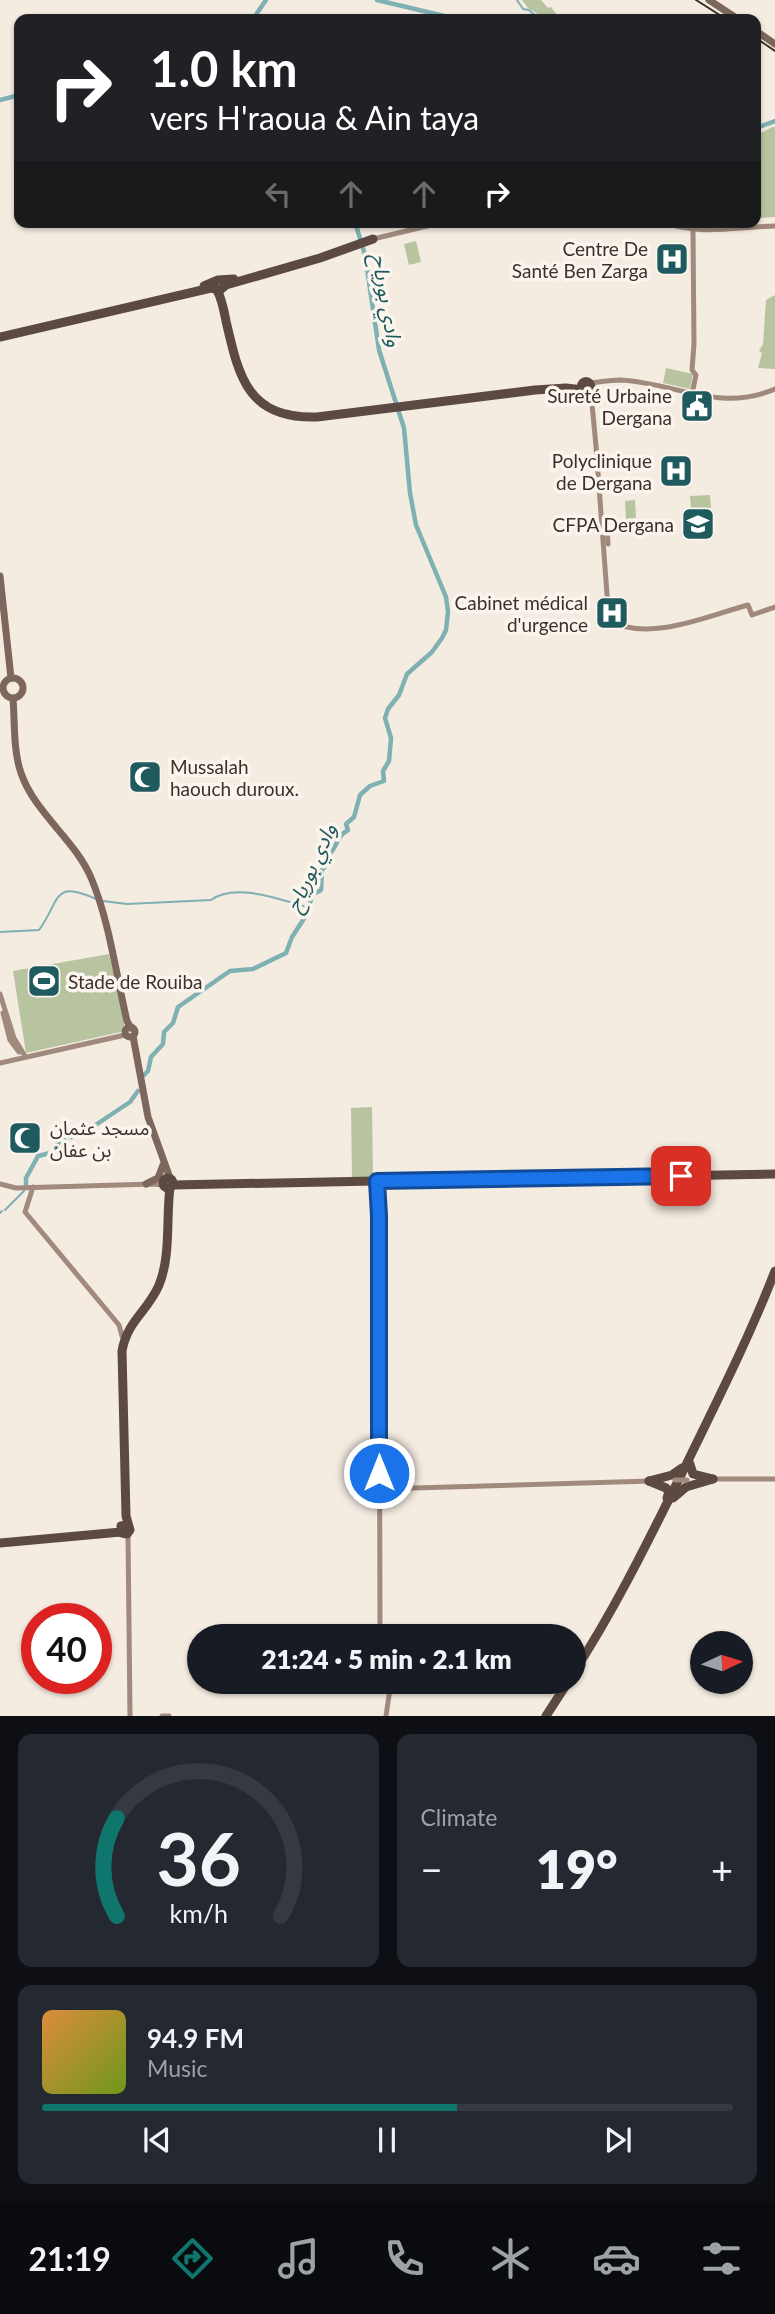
<!DOCTYPE html>
<html lang="en">
<head>
<meta charset="utf-8">
<style>
	:root { --surface:#171b24; --page:#242831; --text:#f1f3f6; --muted:#9ea1a6; --line:#363941; --accent:#0f766e }
	body { margin:0; font-family:Lato,"Noto Sans Arabic",sans-serif; background:var(--page); color:var(--text); height:100vh; display:flex; flex-direction:column; font-size:26px; white-space:nowrap }
	* { box-sizing:border-box; margin:0 }
	p { font-size:23px; color:var(--muted) }
	.icon { flex:none; width:38px; height:38px; fill:none; stroke:currentColor; stroke-width:2; stroke-linecap:round; stroke-linejoin:round }
	.map { position:relative; height:1716px; overflow:hidden }
	.side { display:flex; flex-direction:column; gap:18px; padding:18px; background:#0d0f14; flex:1 }
	.side>* { flex:none }
	.hud { position:absolute; left:14px; top:14px; width:747px; height:214px; border-radius:14px; box-shadow:0 2px 5px #0004; background:#202124; color:#fff; overflow:hidden }
	.needle { width:46px; rotate:86deg }
	.controls { position:absolute; left:690px; top:1631px; display:grid; gap:14px }
	.controls a { display:grid; place-items:center; width:63px; height:63px; border-radius:50%; background:var(--surface); box-shadow:0 2px 5px #0004; font-size:35px }
	.speed { position:absolute; left:21px; top:1603px; display:flex; gap:14px; font-size:35px; font-weight:700; text-align:center }
	.speed>* { display:grid; place-content:center; width:91px; height:91px; border-radius:50%; background:var(--surface); box-shadow:0 2px 5px #0004; line-height:1 }
	.speed .limit { border:10px solid #d22; background:#fff; color:#111 }
	.pin { position:absolute; display:grid; place-items:center; width:60px; height:60px; color:#fff; margin:-30px; border-radius:14px; box-shadow:0 4px 10px #0006 }
	.me { position:absolute; width:77px; margin:-38px; rotate:0deg; stroke-linejoin:round; filter:drop-shadow(0 0 5px #0008) }
	.turn { display:flex; align-items:center; gap:24px; height:147px; padding:0 21px; font-size:32px }
	.turn .icon { width:91px; height:91px; stroke-width:2.5 }
	.turn b { display:block; font-size:49px; line-height:60px }
	.lanes { display:flex; align-items:center; height:66px; padding:0 21px; background:#0003; justify-content:center; gap:35px; direction:ltr }
	.lanes .off { opacity:.35 }
	.big { font-size:52px; font-weight:800; line-height:1.1 }
	.side .tile { flex:1; display:flex; flex-direction:column; justify-content:center; gap:10px; min-width:0; padding:0 24px; border-radius:14px; background:var(--page) }
	.side .dial { align-items:center; gap:0 }
	.dial svg { height:182px; overflow:visible; fill:none; stroke:var(--line); stroke-width:7; stroke-linecap:round; text-anchor:middle }
	.dial text { fill:var(--text); stroke:none }
	.song { display:flex; align-items:center; gap:21px }
	.cover { width:84px; height:84px; border-radius:10px; background:linear-gradient(135deg,hsl(30 70% 55%),hsl(80 70% 35%)) }
	.played { height:7px; border-radius:4px; background:linear-gradient(90deg,var(--accent) 60%,var(--line) 60%) }
	.keys { display:flex; justify-content:space-around; direction:ltr }
	.heat { display:flex; justify-content:space-between; align-items:center; font-size:38px; direction:ltr }
	.side .tiles { flex:1; display:grid; gap:18px; grid-template-columns:1fr 1fr }
	.tile:last-child { grid-column:span 2 }
	.trip { position:absolute; left:187px; top:1624px; width:399px; height:70px; border-radius:35px; background:var(--surface); box-shadow:0 2px 5px #0004; font-weight:800; line-height:70px; text-align:center }
	.tabs { display:flex; height:112px; justify-content:space-around; align-items:center; background:#090b0e; color:var(--muted) }
	.tabs .icon { width:49px; height:49px }
	.tabs .selected { color:var(--accent) }
	.tabs b { font-size:32px; color:var(--text) }
	.map>svg:first-child { display:block }
	.green { fill:#b8c4a0 }
	.lines { fill:none; stroke-linecap:round; stroke-linejoin:round }
	.stream { stroke:#7fb0b2; stroke-width:2 }
	.river { stroke:#7fb0b2; stroke-width:4.5 }
	.secondary { stroke:#a18a7d; stroke-width:5 }
	.primary { stroke:#7d675c; stroke-width:7 }
	.highway { stroke:#5c4a42; stroke-width:9 }
	.tram { stroke:#3b302b; stroke-width:2 }
	.secondary-bridge { stroke:#a18a7d; stroke-width:5 }
	.route-casing { stroke:#114b97; stroke-width:18 }
	.route { stroke:#1a73e8; stroke-width:12 }
	.labels { text-anchor:middle; dominant-baseline:central; stroke-width:7; stroke-linejoin:round; paint-order:stroke }
	.poi-label { font-size:19px; fill:#3b302b; stroke:#fbf5ee; text-anchor:end }
	.water-label { font-size:21px; font-style:italic; fill:#1f5a5e; stroke:#fbf5ee }
</style>
</head>
<body>
<div class="map">
<svg width="775" height="1716" viewBox="0 0 775 1716">
	<rect width="100%" height="100%" fill="#f4ebe1"/>
	<g class="green">
		<polygon points="522,0 541,0 548,8 551,7 560,19 546,19 528,8"/>
		<polygon points="772,127 775,127 775,217 760,218 759,134"/>
		<polygon points="416,241 421,262 409,265 404,244"/>
		<polygon points="775,295 775,369 758,368 762,353 759,351 763,344 766,300"/>
		<polygon points="666,368 693,374 690,389 663,383"/>
		<polygon points="710,495 711,508 691,509 690,496"/>
		<polygon points="635,500 636,518 626,519 625,501"/>
		<polygon points="109,954 125,1023 121,1032 26,1053 13,971"/>
		<polygon points="372,1107 373,1177 352,1178 351,1108"/>
	</g>
	<g class="lines">
		<g class="stream">
			<polyline points="517,0 523,9 529,10 539,19"/>
			<path d="M103 901 127 904 211 900C235 882 283 900 310 908"/>
			<path d="M0 932 39 930C61 900 52 879 96 899"/>
			<polyline points="5,1210 24,1191"/>
			<polyline points="0,1213 2,1211"/>
		</g>
		<g class="river">
			<polyline points="377,0 457,19"/>
			<polyline points="253,19 266,0"/>
			<polyline points="0,100 19,95"/>
			<polyline points="756,128 775,121"/>
			<path d="M142 1077 148 1071 151 1057 163 1044 164 1032 173 1023 178 1007 230 971 253 969 286 953 292 937 307 914 312 895 321 890 322 870 329 861 327 856C340 846 333 839 348 830L346 824 354 817 360 795 370 786 384 781 383 771 389 761 391 738 385 718 388 709 399 695 407 674 432 652 442 638 446 630 448 612 446 597 416 525 410 493 404 428 379 350 365 255 355 222"/>
			<polyline points="97,1124 130,1102 138,1091"/>
			<polyline points="26,1185 26,1178 38,1156 54,1152 58,1143 66,1137 71,1137 83,1127 96,1125"/>
		</g>
		<g class="secondary">
			<path d="M662 222C700 236 736 227 775 226"/>
			<polyline points="373,239 444,222"/>
			<path d="M589 383C600 382 610 380 621 380 676 383 719 413 775 389"/>
			<polyline points="593,384 594,402"/>
			<path d="M584 391 592 404 596 446 609 621C651 642 707 616 748 605L752 615 775 607"/>
			<polyline points="692,394 696,375 692,370 694,344 693,230"/>
			<polyline points="607,523 608,544"/>
			<polyline points="0,994 14,1038 25,1056"/>
			<polyline points="3,1013 10,1040 19,1052"/>
			<polyline points="0,1063 125,1035"/>
			<polyline points="377,1181 379,1216 380,1630 382,1636"/>
			<polyline points="0,1184 16,1188 153,1184 164,1185"/>
			<polyline points="33,1187 25,1212 119,1325 122,1336"/>
			<polyline points="712,1479 775,1479"/>
			<polyline points="379,1489 651,1481"/>
			<polyline points="128,1533 130,1716"/>
			<polyline points="162,1716 169,1716"/>
			<polyline points="386,1716 391,1682"/>
		</g>
		<g class="primary">
			<polyline points="709,0 738,19"/>
			<polyline points="756,31 775,44"/>
			<polyline points="0,576 11,678"/>
			<circle cx="13" cy="688" r="10"/>
			<path d="M13 699C15 723 13 750 21 773 35 814 76 840 92 880 110 924 116 975 127 1021L131 1028"/>
			<circle cx="130" cy="1032" r="5"/>
			<polyline points="133,1036 148,1117 170,1178"/>
			<polyline points="146,1184 158,1178 163,1165"/>
		</g>
		<g class="highway">
			<polyline points="204,286 218,280 234,279"/>
			<path d="M217 290C222 299 224 311 226 321 239 378 248 419 317 417L535 390 566 388 583 390"/>
			<polyline points="0,337 211,288 220,290 226,285 320,258 373,239"/>
			<circle cx="586" cy="386" r="4.5"/>
			<circle cx="168" cy="1183" r="5"/>
			<polyline points="378,1181 775,1174"/>
			<polyline points="173,1185 375,1181"/>
			<polyline points="690,1464 693,1474 713,1479"/>
			<polyline points="649,1481 672,1475 682,1468"/>
			<polyline points="649,1481 666,1488 669,1492 667,1498"/>
			<polyline points="673,1498 686,1487 713,1479"/>
			<path d="M127 1525 121 1526 122 1533 127 1534 130 1530 126 1516 122 1351C127 1321 148 1311 159 1285 171 1256 166 1219 170 1187"/>
			<polyline points="0,1543 121,1532"/>
			<path d="M574 1672C617 1606 651 1535 686 1465 717 1401 749 1338 775 1271"/>
			<polyline points="546,1716 568,1682"/>
		</g>
		<g class="tram">
			<polyline points="696,0 726,19"/>
			<polyline points="756,38 775,51"/>
		</g>
		<polyline class="secondary-bridge" points="675,1480 687,1480"/>
	</g>
	<g class="lines">
		<defs>
			<polyline id="route" points="379,1473 379,1216 377,1181 681,1176"/>
		</defs>
		<use href="#route" class="route-casing"/>
		<use href="#route" class="route"/>
	</g>
	<defs>
		<symbol id="hospital-square" viewBox="-11 -11 22 22"><rect x="-9" y="-9" width="18" height="18" rx="4" fill="#1f5a5e" stroke="#fbf5ee"/><path d="M-5-5h3v3.5h4V-5h3V5h-3V1.5h-4V5h-3Z" fill="#fff"/></symbol>
		<symbol id="civic-square" viewBox="-11 -11 22 22"><rect x="-9" y="-9" width="18" height="18" rx="4" fill="#1f5a5e" stroke="#fbf5ee"/><path d="M-.6-6.5H3V-4.5H.6V-3L4-1V1h2V6H-6V1h2V-1L-.6-3ZM-1.2 2.5V6h2.4V2.5Z" fill="#fff"/></symbol>
		<symbol id="university-square" viewBox="-11 -11 22 22"><rect x="-9" y="-9" width="18" height="18" rx="4" fill="#1f5a5e" stroke="#fbf5ee"/><path d="M0-5L7-2L0 1L-7-2ZM-4 1L0 2.5L4 1V4Q0 6-4 4Z" fill="#fff"/></symbol>
		<symbol id="mosque-square" viewBox="-11 -11 22 22"><rect x="-9" y="-9" width="18" height="18" rx="4" fill="#1f5a5e" stroke="#fbf5ee"/><path d="M3.5-4.9A6 6 0 1 0 3.5 4.9A5 5 0 1 1 3.5-4.9Z" fill="#fff"/></symbol>
		<symbol id="stadium-square" viewBox="-11 -11 22 22"><rect x="-9" y="-9" width="18" height="18" rx="4" fill="#1f5a5e" stroke="#fbf5ee"/><path d="M0-5a6.5 5 0 1 0 0 10a6.5 5 0 1 0 0-10ZM-3.5-1.8h7v3.6h-7Z" fill="#fff"/></symbol>
	</defs>
	<g fill-rule="evenodd">
		<use href="#hospital-square" x="653" y="240" width="38" height="38"/>
		<use href="#civic-square" x="678" y="387" width="38" height="38"/>
		<use href="#hospital-square" x="657" y="452" width="38" height="38"/>
		<use href="#university-square" x="679" y="505" width="38" height="38"/>
		<use href="#hospital-square" x="593" y="594" width="38" height="38"/>
		<use href="#mosque-square" x="126" y="758" width="38" height="38"/>
		<use href="#stadium-square" x="25" y="962" width="38" height="38"/>
		<use href="#mosque-square" x="6" y="1119" width="38" height="38"/>
	</g>
	<g class="labels">
		<g class="poi-label">
			<text x="648" y="248">Centre De<tspan x="648" dy="22">Santé Ben Zarga</tspan></text>
			<text x="672" y="395">Sureté Urbaine<tspan x="672" dy="22">Dergana</tspan></text>
			<text x="652" y="460">Polyclinique<tspan x="652" dy="22">de Dergana</tspan></text>
			<text x="674" y="524">CFPA Dergana</text>
			<text x="588" y="602">Cabinet médical<tspan x="588" dy="22">d'urgence</tspan></text>
			<text x="170" y="766" text-anchor="start">Mussalah<tspan x="170" dy="22">haouch duroux.</tspan></text>
			<text x="68" y="981" text-anchor="start">Stade de Rouiba</text>
			<text x="50" y="1127" text-anchor="start">مسجد عثمان<tspan x="50" dy="22">بن عفان</tspan></text>
		</g>
		<g class="water-label">
			<text transform="translate(388 300) rotate(80)">وادي بورياح</text>
			<text transform="translate(310 867) rotate(-66)">وادي بورياح</text>
		</g>
	</g>
</svg>
<div class="controls">
<a><svg class="needle" viewBox="-14 -14 28 28"><path d="M0-13l5 13h-10z" fill="#e53935"/><path d="M0 13l5-13h-10z" fill="#9ea1a6"/></svg></a>
</div>
<div class="speed"><div class="limit">40</div></div>
<div class="pin" style="left:681px;top:1176px;background:#d93025"><svg class="icon" aria-label="arrive" viewBox="0 0 24 24"><path d="M6 21V4h12l-3 4 3 4H6"/></svg></div>
<svg class="me" style="left:379px;top:1473px" viewBox="-20 -20 40 40"><circle r="17" fill="#1a73e8" stroke="#fff" stroke-width="3"/><path d="M0-11L8 9 0 5-8 9z" fill="#fff"/></svg>
<div class="trip">21:24 · 5 min · 2.1 km</div>
<div class="hud">
<div class="turn"><svg class="icon" aria-label="right" viewBox="0 0 24 24"><path d="M7 20v-9h11M14 6l5 5-5 5"/></svg><div><b>1.0 km</b>vers H'raoua &amp; Ain taya</div></div>
<div class="lanes"><svg class="icon off" aria-label="left" viewBox="0 0 24 24"><path d="M17 20v-9H6M10 6l-5 5 5 5"/></svg><svg class="icon off" aria-label="ahead" viewBox="0 0 24 24"><path d="M12 20V5M6 11l6-6 6 6"/></svg><svg class="icon off" aria-label="ahead" viewBox="0 0 24 24"><path d="M12 20V5M6 11l6-6 6 6"/></svg><svg class="icon" aria-label="right" viewBox="0 0 24 24"><path d="M7 20v-9h11M14 6l5 5-5 5"/></svg></div>
</div>
</div>
<section class="side">
<div class="tiles">
<div class="tile dial"><svg viewBox="0 0 100 80">
<path d="M14 69A42 42 0 1 1 86 69"/>
<path d="M14 69A42 42 0 0 1 14 26" stroke="#0f766e"/>
<text x="50" y="56" font-size="32" font-weight="700">36</text>
<text x="50" y="72" font-size="11">km/h</text>
</svg></div>
<div class="tile"><p>Climate</p>
<div class="heat"><a>−</a><b class="big">19°</b><a>+</a></div>
</div>
<div class="tile">
<div class="song"><i class="cover"></i><div><b>94.9 FM</b><p>Music</p></div></div>
<div class="played"></div>
<div class="keys"><svg class="icon" aria-label="previous" viewBox="0 0 24 24"><path d="M18 5L8 12l10 7zM5 5v14"/></svg><svg class="icon" aria-label="pause" viewBox="0 0 24 24"><path d="M8 5v14M16 5v14"/></svg><svg class="icon" aria-label="next" viewBox="0 0 24 24"><path d="M6 5l10 7-10 7zM19 5v14"/></svg></div>
</div>
</div>
</section>
<nav class="tabs">
<b>21:19</b>
<svg class="icon selected" aria-label="directions" viewBox="0 0 24 24"><path d="M12 3l9 9-9 9-9-9zM9 14v-3h6M13 9l2 2-2 2"/></svg>
<svg class="icon" aria-label="music" viewBox="0 0 24 24"><path d="M9 18V5l10-2v13"/><circle cx="6" cy="18" r="3"/><circle cx="16" cy="16" r="3"/></svg>
<svg class="icon" aria-label="phone" viewBox="0 0 24 24"><path d="M5 4h4l2 5-3 2q2 4 5 5l2-3 5 2v4C11 20 4 13 5 4z"/></svg>
<svg class="icon" aria-label="climate" viewBox="0 0 24 24"><path d="M12 3v18M4 7l16 10M4 17L20 7"/></svg>
<svg class="icon" aria-label="car" viewBox="0 0 24 24"><path d="M5 17H2v-5l4-1 3-4h7l3 4 3 1v5h-3M9 17h6M6 11h13"/><circle cx="7" cy="17" r="2"/><circle cx="17" cy="17" r="2"/></svg>
<svg class="icon" aria-label="filters" viewBox="0 0 24 24"><path d="M4 7h16M4 17h16"/><circle cx="9" cy="7" r="2"/><circle cx="15" cy="17" r="2"/></svg>
</nav>
</body>
</html>
